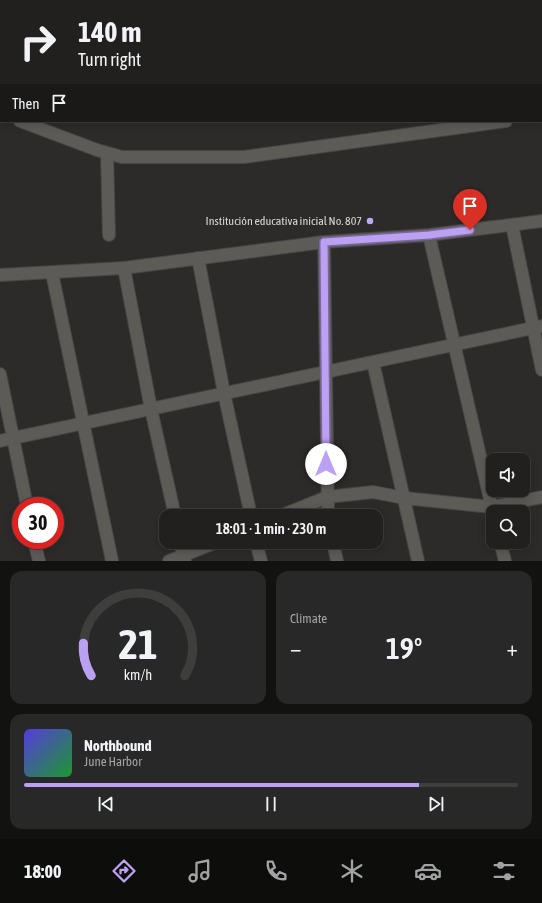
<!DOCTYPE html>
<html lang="en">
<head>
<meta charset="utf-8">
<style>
	:root { --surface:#21201f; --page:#292828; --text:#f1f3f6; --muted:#a2a3a4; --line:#3e3e3d; --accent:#bca0f2 }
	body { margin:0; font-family:"Asap Condensed",sans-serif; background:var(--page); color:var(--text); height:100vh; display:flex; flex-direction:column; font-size:15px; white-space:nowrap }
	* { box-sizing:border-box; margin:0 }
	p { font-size:13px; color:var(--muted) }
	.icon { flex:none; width:22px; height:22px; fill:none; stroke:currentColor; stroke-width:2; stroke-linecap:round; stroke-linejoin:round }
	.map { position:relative; height:561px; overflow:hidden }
	.details { display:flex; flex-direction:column; gap:10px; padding:10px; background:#121211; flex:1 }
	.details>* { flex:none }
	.top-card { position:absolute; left:0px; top:0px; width:542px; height:122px; box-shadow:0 2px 10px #0003,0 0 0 1px var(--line); background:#21201f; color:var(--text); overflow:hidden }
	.controls { position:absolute; left:486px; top:453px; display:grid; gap:8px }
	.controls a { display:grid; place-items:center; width:44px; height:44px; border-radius:8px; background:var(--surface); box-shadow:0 2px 10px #0003,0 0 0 1px var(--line); font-size:20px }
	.speed { position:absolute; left:12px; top:497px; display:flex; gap:8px; font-size:20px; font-weight:700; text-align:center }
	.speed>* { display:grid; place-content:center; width:52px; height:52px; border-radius:50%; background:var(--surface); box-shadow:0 2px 10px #0003,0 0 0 1px var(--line); line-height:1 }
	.speed .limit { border:6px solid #d22; background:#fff; color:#111 }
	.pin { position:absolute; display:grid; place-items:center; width:34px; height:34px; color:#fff; margin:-41px -17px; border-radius:50% 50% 50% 0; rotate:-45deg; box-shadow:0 0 4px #0007 }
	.pin .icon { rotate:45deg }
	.me { position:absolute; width:44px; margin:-22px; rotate:0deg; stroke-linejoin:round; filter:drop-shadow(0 0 3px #0008) }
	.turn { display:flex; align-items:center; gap:14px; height:84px; padding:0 12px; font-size:18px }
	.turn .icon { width:52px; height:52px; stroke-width:2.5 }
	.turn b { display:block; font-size:28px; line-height:34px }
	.then { display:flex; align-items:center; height:38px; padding:0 12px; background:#0003; gap:8px; font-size:15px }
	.big { font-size:30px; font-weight:600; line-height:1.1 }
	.details .widget { flex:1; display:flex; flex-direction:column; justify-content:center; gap:6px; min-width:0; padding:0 14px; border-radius:12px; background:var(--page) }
	.details .dial { align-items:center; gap:0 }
	.dial svg { height:104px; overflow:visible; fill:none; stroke:var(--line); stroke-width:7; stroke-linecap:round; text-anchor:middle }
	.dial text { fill:var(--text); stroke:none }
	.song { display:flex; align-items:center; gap:12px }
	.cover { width:48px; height:48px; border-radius:6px; background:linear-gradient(135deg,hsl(250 70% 55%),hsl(130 70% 35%)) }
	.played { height:4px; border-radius:2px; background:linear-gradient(90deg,var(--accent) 80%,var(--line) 80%) }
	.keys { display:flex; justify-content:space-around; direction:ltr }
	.heat { display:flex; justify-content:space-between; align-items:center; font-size:22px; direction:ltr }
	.details .tiles { flex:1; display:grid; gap:10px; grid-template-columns:1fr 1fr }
	.widget:last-child { grid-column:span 2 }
	.trip { position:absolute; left:159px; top:509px; width:224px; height:40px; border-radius:12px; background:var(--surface); box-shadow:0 2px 10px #0003,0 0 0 1px var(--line); font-weight:600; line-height:40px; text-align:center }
	.dock { display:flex; height:64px; justify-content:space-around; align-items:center; background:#0d0d0c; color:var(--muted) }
	.dock .icon { width:28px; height:28px }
	.dock .current { color:var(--accent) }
	.dock b { font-size:18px; color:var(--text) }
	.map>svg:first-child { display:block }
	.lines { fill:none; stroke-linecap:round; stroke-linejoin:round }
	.minor-casing { stroke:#474645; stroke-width:14 }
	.minor { stroke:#5c5b58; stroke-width:12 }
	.route-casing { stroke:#7a689d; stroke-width:10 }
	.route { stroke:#bca0f2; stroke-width:7 }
	.poi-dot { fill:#bca9f5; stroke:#2c2b29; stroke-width:1.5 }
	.labels { text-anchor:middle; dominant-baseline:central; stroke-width:4; stroke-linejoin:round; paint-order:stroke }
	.poi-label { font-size:12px; fill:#d8d7d5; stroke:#2c2b29; text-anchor:end }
</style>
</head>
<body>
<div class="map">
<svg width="542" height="561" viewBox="0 0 542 561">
	<rect width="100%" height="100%" fill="#2c2b29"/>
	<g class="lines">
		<defs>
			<g id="minor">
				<polyline points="269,0 269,1"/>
				<polyline points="355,0 355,1"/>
				<polyline points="438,0 438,1"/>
				<polyline points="535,0 535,1"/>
				<polyline points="395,1 407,0"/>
				<polyline points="541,38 542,45"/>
				<polyline points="0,44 1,44"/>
				<polyline points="541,113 542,112"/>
				<polyline points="0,114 1,114"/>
				<polyline points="20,121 97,150 122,157 244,157 506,121"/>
				<polyline points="107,153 109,235"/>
				<polyline points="512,225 542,370"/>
				<polyline points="429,235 493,512"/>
				<polyline points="324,242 328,516"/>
				<polyline points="198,258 224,393 251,516"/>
				<polyline points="124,268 151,409 175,516"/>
				<polyline points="52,273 112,561"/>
				<polyline points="0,275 124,268 324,242 429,235 542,221"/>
				<polyline points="373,362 418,561"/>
				<polyline points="0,374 27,506"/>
				<polyline points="0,441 542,326"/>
				<polyline points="280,516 327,497 373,492 404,498 492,507 542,497"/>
				<polyline points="34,540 39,561"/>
				<polyline points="180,542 185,561"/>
				<polyline points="256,542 261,561"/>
				<polyline points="333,542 337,561"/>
				<polyline points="500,542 505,561"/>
				<polyline points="169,561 217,542"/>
			</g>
		</defs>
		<use href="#minor" class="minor-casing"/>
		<use href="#minor" class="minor"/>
	</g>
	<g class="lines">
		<defs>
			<polyline id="route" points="326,464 324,242 429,235 470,230"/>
		</defs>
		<use href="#route" class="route-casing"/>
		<use href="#route" class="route"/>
	</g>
	<circle class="poi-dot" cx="370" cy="221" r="4"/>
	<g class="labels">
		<g class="poi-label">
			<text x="362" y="221">Institución educativa inicial No. 807</text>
		</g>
	</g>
</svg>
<div class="controls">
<a><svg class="icon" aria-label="sound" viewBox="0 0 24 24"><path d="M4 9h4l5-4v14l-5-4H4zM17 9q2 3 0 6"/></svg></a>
<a><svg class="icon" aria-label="search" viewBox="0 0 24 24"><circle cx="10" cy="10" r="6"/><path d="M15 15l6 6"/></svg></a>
</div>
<div class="speed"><div class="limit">30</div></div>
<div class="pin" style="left:470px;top:230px;background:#d93025"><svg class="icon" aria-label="arrive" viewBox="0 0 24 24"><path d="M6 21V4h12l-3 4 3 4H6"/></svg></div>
<svg class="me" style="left:326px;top:464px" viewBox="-20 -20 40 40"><circle r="19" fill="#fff"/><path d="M0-13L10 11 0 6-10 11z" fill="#bca0f2"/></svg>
<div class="trip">18:01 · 1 min · 230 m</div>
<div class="top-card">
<div class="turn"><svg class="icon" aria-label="right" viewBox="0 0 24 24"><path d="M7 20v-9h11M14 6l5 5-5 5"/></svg><div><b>140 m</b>Turn right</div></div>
<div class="then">Then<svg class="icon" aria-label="arrive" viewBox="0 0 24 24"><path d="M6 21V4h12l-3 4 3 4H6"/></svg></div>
</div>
</div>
<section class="details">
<div class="tiles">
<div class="widget dial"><svg viewBox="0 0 100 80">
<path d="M14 69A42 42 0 1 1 86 69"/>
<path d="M14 69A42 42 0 0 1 8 44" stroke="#bca0f2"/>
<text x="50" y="56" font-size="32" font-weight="700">21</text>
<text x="50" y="72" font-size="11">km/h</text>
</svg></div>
<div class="widget"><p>Climate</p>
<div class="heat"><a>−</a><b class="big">19°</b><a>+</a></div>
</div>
<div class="widget">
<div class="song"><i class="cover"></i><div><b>Northbound</b><p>June Harbor</p></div></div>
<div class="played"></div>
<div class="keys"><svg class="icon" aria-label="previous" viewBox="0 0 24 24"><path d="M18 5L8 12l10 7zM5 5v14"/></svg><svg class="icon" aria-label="pause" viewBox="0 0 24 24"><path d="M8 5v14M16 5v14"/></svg><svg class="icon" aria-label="next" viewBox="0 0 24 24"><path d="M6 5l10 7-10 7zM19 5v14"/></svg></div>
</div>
</div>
</section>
<nav class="dock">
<b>18:00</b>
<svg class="icon current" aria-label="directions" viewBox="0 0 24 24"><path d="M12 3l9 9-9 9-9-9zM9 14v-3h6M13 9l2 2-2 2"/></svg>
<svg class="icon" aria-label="music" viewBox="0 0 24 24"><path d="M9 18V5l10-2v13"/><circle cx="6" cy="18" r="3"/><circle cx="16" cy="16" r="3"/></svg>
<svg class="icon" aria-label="phone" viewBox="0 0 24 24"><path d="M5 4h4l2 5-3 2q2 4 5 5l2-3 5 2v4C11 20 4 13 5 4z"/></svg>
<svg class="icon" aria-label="climate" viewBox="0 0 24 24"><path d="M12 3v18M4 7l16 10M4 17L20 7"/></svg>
<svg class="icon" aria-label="car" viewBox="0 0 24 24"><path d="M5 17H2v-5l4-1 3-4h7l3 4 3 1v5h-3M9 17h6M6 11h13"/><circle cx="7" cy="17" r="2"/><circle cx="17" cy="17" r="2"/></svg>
<svg class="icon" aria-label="filters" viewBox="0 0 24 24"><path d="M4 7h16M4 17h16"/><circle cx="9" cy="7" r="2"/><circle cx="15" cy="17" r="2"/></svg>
</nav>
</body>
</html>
